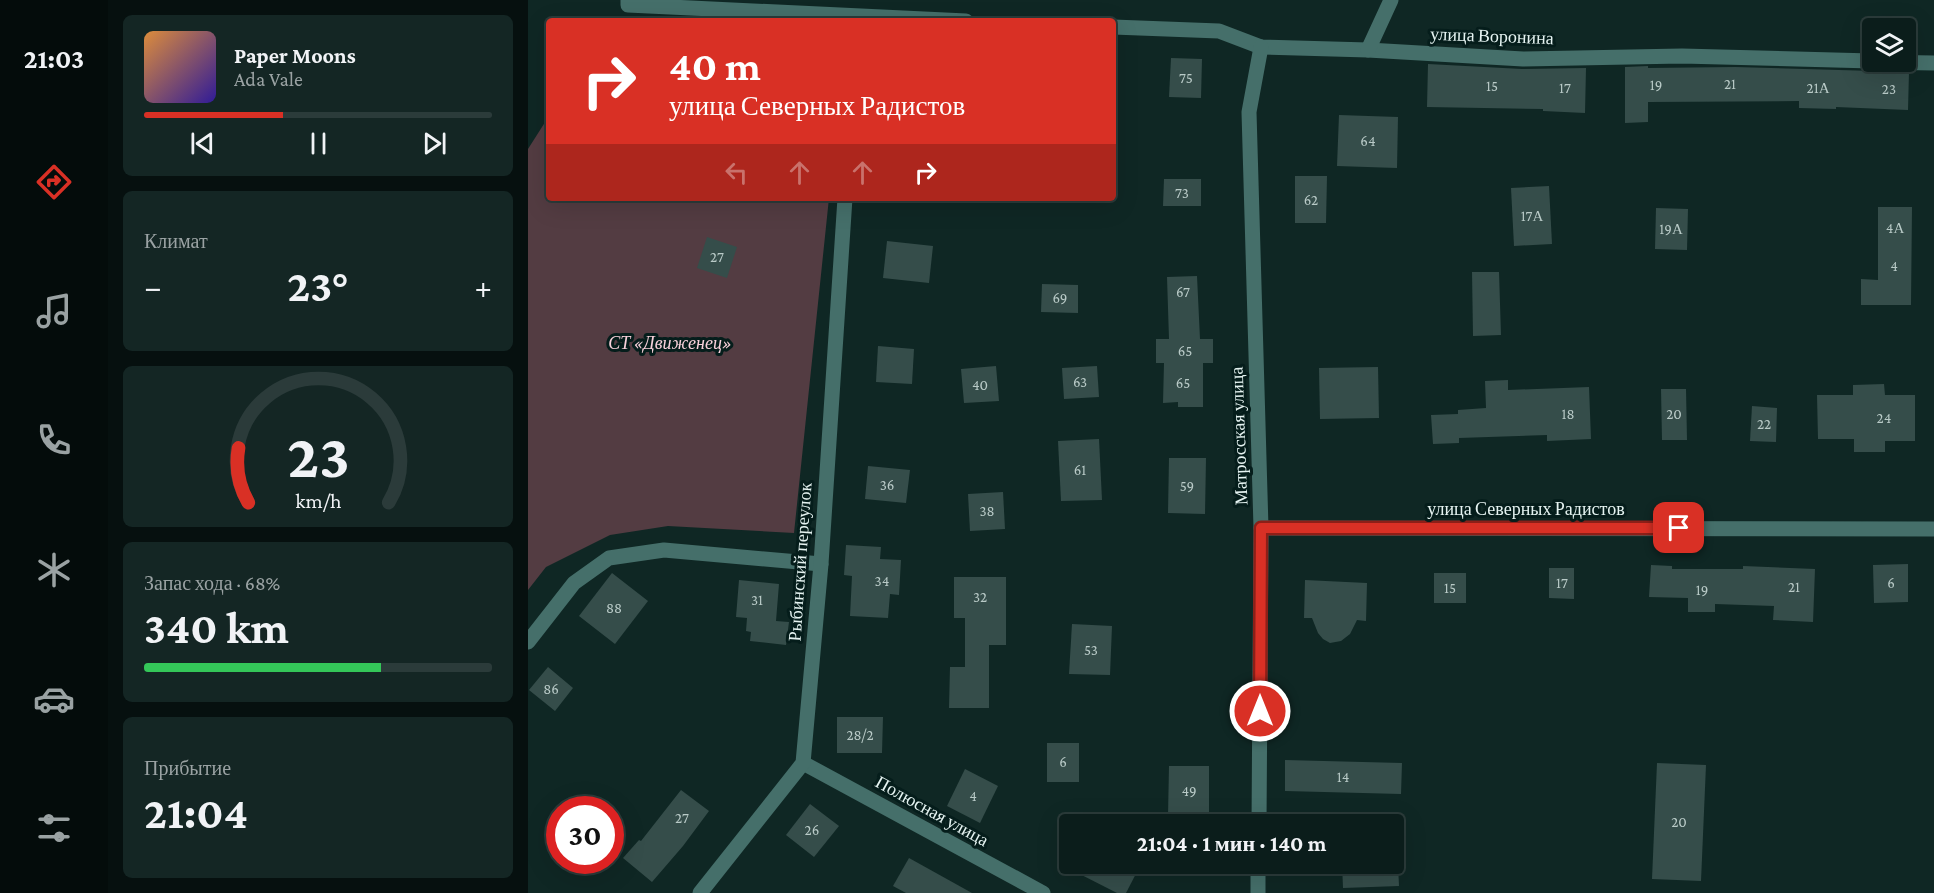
<!DOCTYPE html>
<html lang="ru">
<head>
<meta charset="utf-8">
<style>
	:root { --surface:#0b1d1b; --page:#142624; --text:#f1f3f6; --muted:#9aa2a3; --line:#2b3b3a; --accent:#d93025 }
	body { margin:0; font-family:"Crimson Pro",serif; background:var(--page); color:var(--text); height:100vh; display:flex; flex-direction:column; font-size:22px; white-space:nowrap }
	* { box-sizing:border-box; margin:0 }
	p { font-size:20px; color:var(--muted) }
	.icon { flex:none; width:33px; height:33px; fill:none; stroke:currentColor; stroke-width:2; stroke-linecap:round; stroke-linejoin:round }
	.map { position:relative; flex:1; overflow:hidden }
	.details { display:flex; flex-direction:column; gap:15px; padding:15px; background:#06100f; width:420px }
	.details>* { flex:none }
	.top-card { position:absolute; left:18px; top:18px; width:570px; height:183px; border-radius:6px; box-shadow:0 6px 24px #0002,0 0 0 2px var(--line); background:#d93025; color:#fff; overflow:hidden }
	.fabs { position:absolute; left:1334px; top:18px; display:grid; gap:12px }
	.fabs a { display:grid; place-items:center; width:54px; height:54px; border-radius:6px; background:var(--surface); box-shadow:0 6px 24px #0002,0 0 0 2px var(--line); font-size:30px }
	.speed { position:absolute; left:18px; top:796px; display:flex; gap:12px; font-size:30px; font-weight:700; text-align:center }
	.speed>* { display:grid; place-content:center; width:78px; height:78px; border-radius:50%; background:var(--surface); box-shadow:0 6px 24px #0002,0 0 0 2px var(--line); line-height:1 }
	.speed .limit { border:9px solid #d22; background:#fff; color:#111 }
	.pin { position:absolute; display:grid; place-items:center; width:51px; height:51px; color:#fff; margin:-26px; border-radius:12px; box-shadow:0 3px 9px #0006 }
	.me { position:absolute; width:66px; margin:-33px; rotate:0deg; stroke-linejoin:round; filter:drop-shadow(0 0 4px #0008) }
	.turn { display:flex; align-items:center; gap:21px; height:126px; padding:0 24px; font-size:27px }
	.turn .icon { width:78px; height:78px; stroke-width:2.5 }
	.turn b { display:block; font-size:42px; line-height:51px }
	.lanes { display:flex; align-items:center; height:57px; padding:0 24px; background:#0003; justify-content:center; gap:30px; direction:ltr }
	.lanes .off { opacity:.35 }
	.big { font-size:45px; font-weight:700; line-height:1.1 }
	.details .widget { flex:1; display:flex; flex-direction:column; justify-content:center; gap:9px; min-width:0; padding:0 21px; border-radius:9px; background:var(--page) }
	.details .dial { align-items:center; gap:0 }
	.dial svg { height:156px; overflow:visible; fill:none; stroke:var(--line); stroke-width:7; stroke-linecap:round; text-anchor:middle }
	.dial text { fill:var(--text); stroke:none }
	.song { display:flex; align-items:center; gap:18px }
	.cover { width:72px; height:72px; border-radius:9px; background:linear-gradient(135deg,hsl(30 70% 55%),hsl(250 70% 35%)) }
	.played { height:6px; border-radius:3px; background:linear-gradient(90deg,var(--accent) 40%,var(--line) 40%) }
	.keys { display:flex; justify-content:space-around; direction:ltr }
	.heat { display:flex; justify-content:space-between; align-items:center; font-size:33px; direction:ltr }
	.charge { height:9px; border-radius:4px; background:linear-gradient(90deg,#34c759 68%,var(--line) 0) }
	.trip { position:absolute; left:531px; top:814px; width:345px; height:60px; border-radius:6px; background:var(--surface); box-shadow:0 6px 24px #0002,0 0 0 2px var(--line); font-weight:700; line-height:60px; text-align:center }
	main { display:flex; flex:1; min-height:0 }
	.tabs { display:flex; flex-direction:column; width:108px; justify-content:space-around; align-items:center; background:#040c0b; color:var(--muted) }
	.tabs .icon { width:42px; height:42px }
	.tabs .selected { color:var(--accent) }
	.tabs b { font-size:27px; color:var(--text) }
	.map>svg:first-child { display:block }
	.green { fill:#533c42 }
	.building { fill:#354d4a }
	.lines { fill:none; stroke-linecap:round; stroke-linejoin:round }
	.minor { stroke:#456f6a; stroke-width:15 }
	.route-casing { stroke:#8d1f18; stroke-width:15 }
	.route { stroke:#d93025; stroke-width:10 }
	.labels { text-anchor:middle; dominant-baseline:central; stroke-width:6; stroke-linejoin:round; paint-order:stroke }
	.number-label { font-size:15px; fill:#b9cac7 }
	.street-label { font-size:18px; fill:#e5f3f1; stroke:#051d1b }
	.park-label { font-size:18px; font-style:italic; fill:#f8d1db; stroke:#051d1b }
</style>
</head>
<body>
<main>
<nav class="tabs">
<b>21:03</b>
<svg class="icon selected" aria-label="directions" viewBox="0 0 24 24"><path d="M12 3l9 9-9 9-9-9zM9 14v-3h6M13 9l2 2-2 2"/></svg>
<svg class="icon" aria-label="music" viewBox="0 0 24 24"><path d="M9 18V5l10-2v13"/><circle cx="6" cy="18" r="3"/><circle cx="16" cy="16" r="3"/></svg>
<svg class="icon" aria-label="phone" viewBox="0 0 24 24"><path d="M5 4h4l2 5-3 2q2 4 5 5l2-3 5 2v4C11 20 4 13 5 4z"/></svg>
<svg class="icon" aria-label="climate" viewBox="0 0 24 24"><path d="M12 3v18M4 7l16 10M4 17L20 7"/></svg>
<svg class="icon" aria-label="car" viewBox="0 0 24 24"><path d="M5 17H2v-5l4-1 3-4h7l3 4 3 1v5h-3M9 17h6M6 11h13"/><circle cx="7" cy="17" r="2"/><circle cx="17" cy="17" r="2"/></svg>
<svg class="icon" aria-label="filters" viewBox="0 0 24 24"><path d="M4 7h16M4 17h16"/><circle cx="9" cy="7" r="2"/><circle cx="15" cy="17" r="2"/></svg>
</nav>
<section class="details">
<div class="widget">
<div class="song"><i class="cover"></i><div><b>Paper Moons</b><p>Ada Vale</p></div></div>
<div class="played"></div>
<div class="keys"><svg class="icon" aria-label="previous" viewBox="0 0 24 24"><path d="M18 5L8 12l10 7zM5 5v14"/></svg><svg class="icon" aria-label="pause" viewBox="0 0 24 24"><path d="M8 5v14M16 5v14"/></svg><svg class="icon" aria-label="next" viewBox="0 0 24 24"><path d="M6 5l10 7-10 7zM19 5v14"/></svg></div>
</div>
<div class="widget"><p>Климат</p>
<div class="heat"><a>−</a><b class="big">23°</b><a>+</a></div>
</div>
<div class="widget dial"><svg viewBox="0 0 100 80">
<path d="M14 69A42 42 0 1 1 86 69"/>
<path d="M14 69A42 42 0 0 1 9 41" stroke="#d93025"/>
<text x="50" y="56" font-size="32" font-weight="700">23</text>
<text x="50" y="72" font-size="11">km/h</text>
</svg></div>
<div class="widget"><p>Запас хода · 68%</p><b class="big">340 km</b><div class="charge"></div></div>
<div class="widget"><p>Прибытие</p><b class="big">21:04</b></div>
</section>
<div class="map">
<svg width="1406" height="893" viewBox="0 0 1406 893">
	<rect width="100%" height="100%" fill="#0f2724"/>
	<polygon class="green" points="21,116 21,198 301,198 266,533 140,526 82,535 18,567 0,590 0,149"/>
	<g class="building">
		<polygon points="643,58 674,59 673,98 641,97"/>
		<polygon points="900,64 994,69 1058,68 1057,113 1015,111 1015,109 899,107"/>
		<polygon points="1120,66 1120,68 1207,67 1381,72 1380,110 1308,107 1308,109 1271,108 1271,101 1120,102 1120,122 1097,123 1097,67"/>
		<polygon points="811,115 870,117 869,168 809,166"/>
		<polygon points="767,176 799,176 798,223 767,223"/>
		<polygon points="636,179 673,179 673,206 635,206"/>
		<polygon points="1021,186 1024,244 986,246 983,188"/>
		<polygon points="1350,207 1384,207 1383,305 1333,305 1333,279 1350,280"/>
		<polygon points="1128,208 1160,209 1159,250 1127,249"/>
		<polygon points="179,237 209,247 199,278 169,268"/>
		<polygon points="359,241 405,246 401,283 355,278"/>
		<polygon points="944,272 971,272 973,335 945,336"/>
		<polygon points="669,276 672,339 685,339 685,363 675,363 675,407 650,407 650,402 635,403 636,363 628,363 628,339 641,339 639,277"/>
		<polygon points="514,284 550,285 550,313 513,312"/>
		<polygon points="350,346 386,349 384,384 348,382"/>
		<polygon points="468,366 471,401 436,403 433,369"/>
		<polygon points="569,366 571,397 536,399 534,368"/>
		<polygon points="850,367 851,418 792,419 791,368"/>
		<polygon points="980,380 980,390 1061,387 1063,439 1019,441 1019,435 931,438 931,443 905,444 903,415 930,414 930,410 958,408 957,381"/>
		<polygon points="1356,384 1357,395 1387,395 1387,441 1357,441 1357,452 1326,452 1326,439 1290,439 1289,395 1325,395 1325,385"/>
		<polygon points="1133,389 1158,389 1159,440 1134,440"/>
		<polygon points="1224,406 1249,408 1248,442 1222,441"/>
		<polygon points="571,439 574,500 533,501 530,441"/>
		<polygon points="641,458 678,458 677,514 640,513"/>
		<polygon points="340,466 382,470 378,503 337,499"/>
		<polygon points="475,492 477,529 442,531 440,494"/>
		<polygon points="318,545 353,547 352,559 373,560 371,595 362,594 360,618 322,616 324,576 316,575"/>
		<polygon points="1380,564 1380,602 1346,603 1345,565"/>
		<polygon points="1123,565 1144,566 1144,569 1215,569 1215,566 1287,569 1285,622 1245,620 1246,606 1187,604 1187,612 1160,612 1160,598 1121,597"/>
		<polygon points="1021,568 1046,568 1046,599 1021,598"/>
		<polygon points="84,573 120,601 87,644 51,616"/>
		<rect x="906" y="573" width="32" height="30"/>
		<polygon points="426,577 478,577 478,645 461,645 461,708 421,708 422,667 437,667 437,618 426,618"/>
		<polygon points="211,580 251,584 248,621 261,622 258,645 222,641 223,632 218,631 219,618 208,617"/>
		<polygon points="777,580 839,583 838,621 829,620 822,634 813,641 802,643 795,639 790,633 784,618 776,618"/>
		<polygon points="544,624 584,626 582,675 541,674"/>
		<polygon points="20,667 45,688 27,711 1,690"/>
		<polygon points="309,717 355,717 354,753 309,753"/>
		<rect x="519" y="743" width="32" height="39"/>
		<polygon points="757,760 874,763 873,794 757,791"/>
		<polygon points="1129,763 1178,765 1173,881 1124,879"/>
		<polygon points="641,766 681,766 681,816 640,816"/>
		<polygon points="437,769 470,786 452,823 419,806"/>
		<polygon points="153,790 181,811 155,846 124,882 95,858 111,840 113,841"/>
		<polygon points="282,804 311,826 286,857 258,835"/>
		<polygon points="381,858 444,893 378,893 365,886"/>
		<polygon points="532,864 613,864 598,893 589,893"/>
		<polygon points="814,864 870,864 871,886 815,888"/>
	</g>
	<g class="lines">
		<g class="minor">
			<polyline points="100,0 100,5 438,21"/>
			<polyline points="585,27 691,31 733,47 840,50 995,59 1154,56 1344,61"/>
			<polyline points="840,50 863,0"/>
			<polyline points="1346,62 1406,63"/>
			<polyline points="733,528 1406,529"/>
			<polyline points="0,642 46,583 81,558 136,550 293,564"/>
			<polyline points="275,763 515,893"/>
			<polyline points="731,825 733,528 721,112 733,47"/>
			<polyline points="172,893 275,763 293,564 317,198"/>
			<polyline points="730,893 730,864"/>
		</g>
	</g>
	<g class="lines">
		<defs>
			<polyline id="route" points="732,711 733,528 1151,528"/>
		</defs>
		<use href="#route" class="route-casing"/>
		<use href="#route" class="route"/>
	</g>
	<g class="labels">
		<g class="number-label">
			<text x="658" y="78">75</text>
			<text x="1202" y="84">21</text>
			<text x="1128" y="85">19</text>
			<text x="964" y="86">15</text>
			<text x="1037" y="88">17</text>
			<text x="1290" y="88">21А</text>
			<text x="1361" y="89">23</text>
			<text x="840" y="141">64</text>
			<text x="654" y="193">73</text>
			<text x="783" y="200">62</text>
			<text x="1004" y="216">17А</text>
			<text x="1367" y="228">4А</text>
			<text x="1143" y="229">19А</text>
			<text x="189" y="257">27</text>
			<text x="1366" y="266">4</text>
			<text x="655" y="292">67</text>
			<text x="532" y="298">69</text>
			<text x="657" y="351">65</text>
			<text x="552" y="382">63</text>
			<text x="655" y="383">65</text>
			<text x="452" y="385">40</text>
			<text x="1040" y="414">18</text>
			<text x="1146" y="414">20</text>
			<text x="1356" y="418">24</text>
			<text x="1236" y="424">22</text>
			<text x="552" y="470">61</text>
			<text x="359" y="485">36</text>
			<text x="659" y="486">59</text>
			<text x="459" y="511">38</text>
			<text x="354" y="581">34</text>
			<text x="1034" y="583">17</text>
			<text x="1363" y="583">6</text>
			<text x="1266" y="587">21</text>
			<text x="922" y="588">15</text>
			<text x="1174" y="590">19</text>
			<text x="452" y="597">32</text>
			<text x="229" y="600">31</text>
			<text x="86" y="608">88</text>
			<text x="563" y="650">53</text>
			<text x="23" y="689">86</text>
			<text x="332" y="735">28/2</text>
			<text x="535" y="762">6</text>
			<text x="815" y="777">14</text>
			<text x="661" y="791">49</text>
			<text x="445" y="796">4</text>
			<text x="154" y="818">27</text>
			<text x="1151" y="822">20</text>
			<text x="284" y="830">26</text>
		</g>
		<g class="street-label">
			<text transform="translate(964 36) rotate(2)">улица Воронина</text>
			<text transform="translate(711 436) rotate(-92)">Матросская улица</text>
			<text x="998" y="509">улица Северных Радистов</text>
			<text transform="translate(272 562) rotate(-86)">Рыбинский переулок</text>
			<text transform="translate(404 811) rotate(29)">Полюсная улица</text>
		</g>
		<g class="park-label">
			<text x="142" y="343">СТ «Движенец»</text>
		</g>
	</g>
</svg>
<div class="fabs">
<a><svg class="icon" aria-label="layers" viewBox="0 0 24 24"><path d="M12 4l9 5-9 5-9-5zM3 14l9 5 9-5"/></svg></a>
</div>
<div class="speed"><div class="limit">30</div></div>
<div class="pin" style="left:1151px;top:528px;background:#d93025"><svg class="icon" aria-label="arrive" viewBox="0 0 24 24"><path d="M6 21V4h12l-3 4 3 4H6"/></svg></div>
<svg class="me" style="left:732px;top:711px" viewBox="-20 -20 40 40"><circle r="17" fill="#d93025" stroke="#fff" stroke-width="3"/><path d="M0-11L8 9 0 5-8 9z" fill="#fff"/></svg>
<div class="trip">21:04 · 1 мин · 140 m</div>
<div class="top-card">
<div class="turn"><svg class="icon" aria-label="right" viewBox="0 0 24 24"><path d="M7 20v-9h11M14 6l5 5-5 5"/></svg><div><b>40 m</b>улица Северных Радистов</div></div>
<div class="lanes"><svg class="icon off" aria-label="left" viewBox="0 0 24 24"><path d="M17 20v-9H6M10 6l-5 5 5 5"/></svg><svg class="icon off" aria-label="ahead" viewBox="0 0 24 24"><path d="M12 20V5M6 11l6-6 6 6"/></svg><svg class="icon off" aria-label="ahead" viewBox="0 0 24 24"><path d="M12 20V5M6 11l6-6 6 6"/></svg><svg class="icon" aria-label="right" viewBox="0 0 24 24"><path d="M7 20v-9h11M14 6l5 5-5 5"/></svg></div>
</div>
</div>
</main>
</body>
</html>
